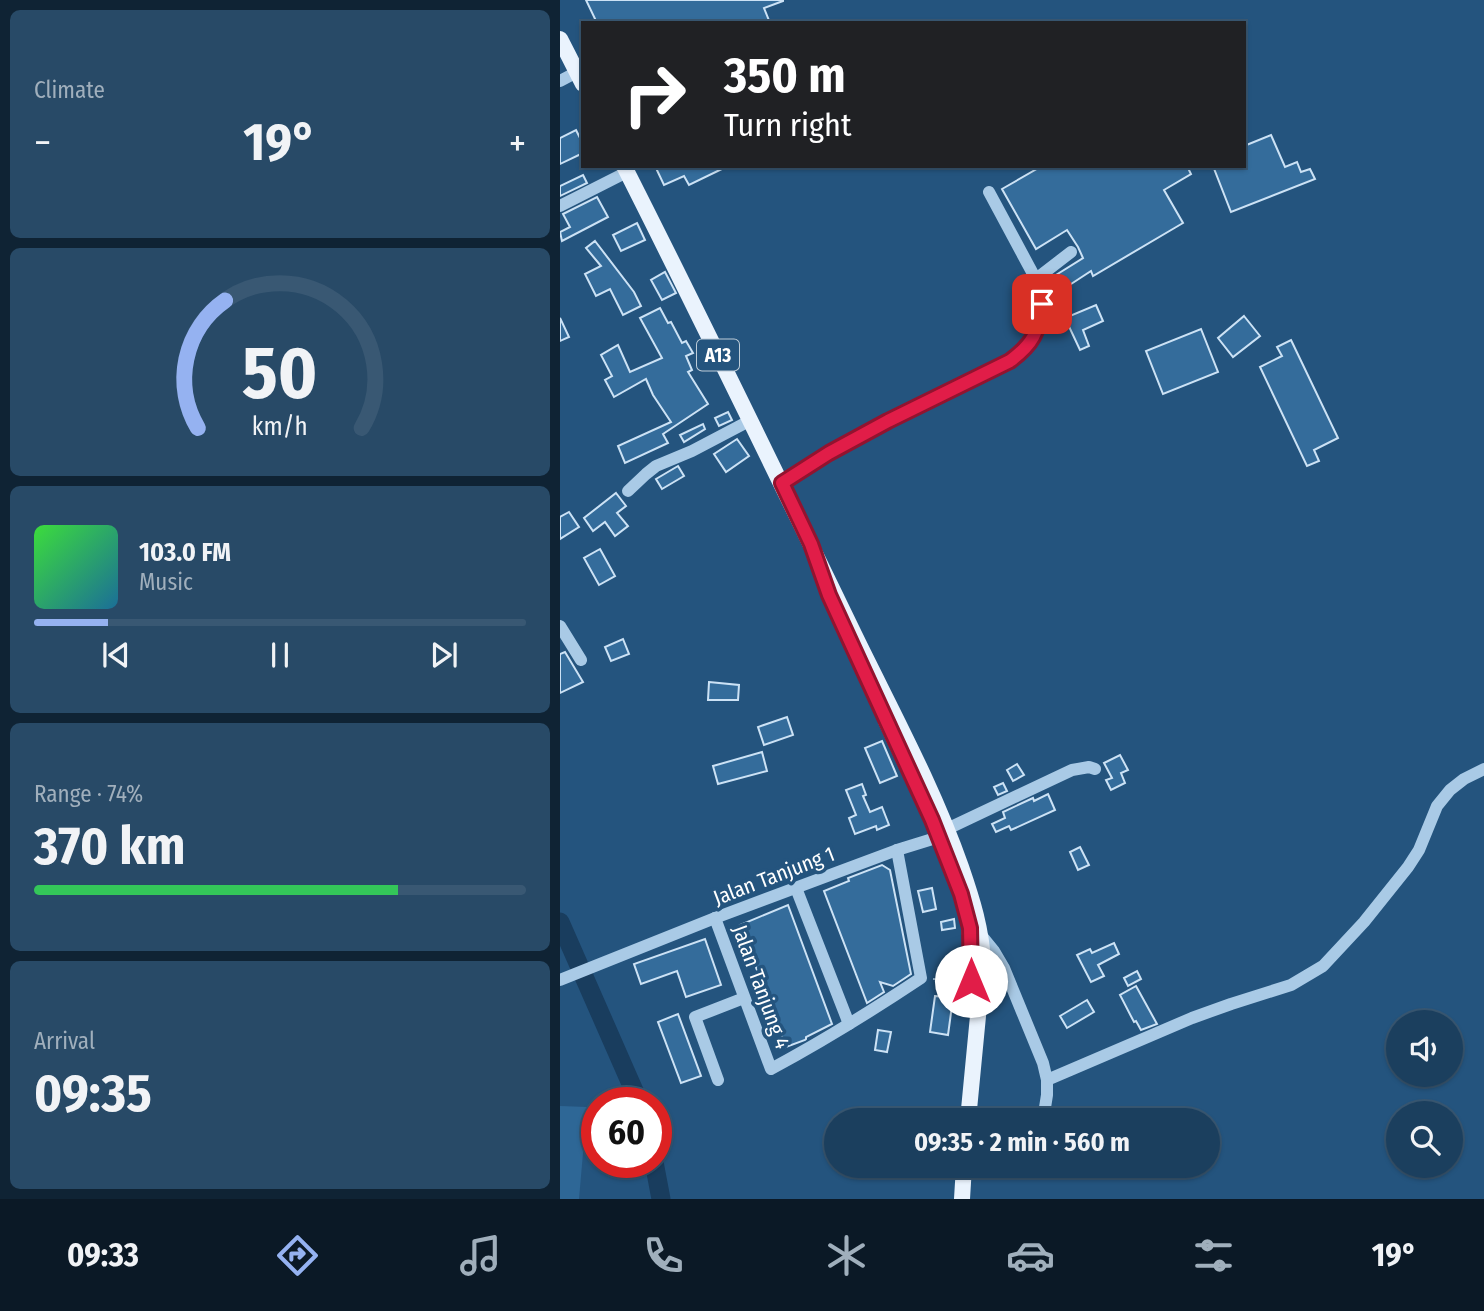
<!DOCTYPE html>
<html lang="en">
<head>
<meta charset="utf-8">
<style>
	:root { --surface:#1b3f5e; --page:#284a67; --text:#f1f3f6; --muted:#a0afbc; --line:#395873; --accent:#95b2f1 }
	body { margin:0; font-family:"Fira Sans Condensed",sans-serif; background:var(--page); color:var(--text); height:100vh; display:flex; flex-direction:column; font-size:26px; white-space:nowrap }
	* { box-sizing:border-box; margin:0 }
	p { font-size:23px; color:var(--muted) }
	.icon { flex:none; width:38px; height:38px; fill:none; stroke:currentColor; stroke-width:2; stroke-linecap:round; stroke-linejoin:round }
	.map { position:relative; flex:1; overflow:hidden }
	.sheet { display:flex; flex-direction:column; gap:10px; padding:10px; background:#0f2334; width:560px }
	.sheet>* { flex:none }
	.guide { position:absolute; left:21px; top:21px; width:665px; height:147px; border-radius:0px; box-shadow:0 2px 5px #0004,0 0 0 2px var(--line); background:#202124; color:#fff; overflow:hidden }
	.controls { position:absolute; left:826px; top:1010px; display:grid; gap:14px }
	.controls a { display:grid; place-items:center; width:77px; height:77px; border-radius:50%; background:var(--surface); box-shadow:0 2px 5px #0004,0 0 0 2px var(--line); font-size:35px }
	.speed { position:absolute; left:21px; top:1087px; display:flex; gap:14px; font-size:35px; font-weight:700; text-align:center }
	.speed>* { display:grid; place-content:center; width:91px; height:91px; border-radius:50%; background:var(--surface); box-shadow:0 2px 5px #0004,0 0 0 2px var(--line); line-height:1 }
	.speed .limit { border:10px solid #d22; background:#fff; color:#111 }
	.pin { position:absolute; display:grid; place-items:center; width:60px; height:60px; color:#fff; margin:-30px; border-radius:14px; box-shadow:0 4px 10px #0006 }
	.me { position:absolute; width:77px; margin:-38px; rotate:0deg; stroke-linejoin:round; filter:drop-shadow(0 0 5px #0008) }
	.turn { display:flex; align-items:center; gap:24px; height:147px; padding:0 28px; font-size:32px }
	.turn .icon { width:91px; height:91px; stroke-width:2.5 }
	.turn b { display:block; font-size:49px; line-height:60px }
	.big { font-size:52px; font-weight:700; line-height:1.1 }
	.sheet .tile { flex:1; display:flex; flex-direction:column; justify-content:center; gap:10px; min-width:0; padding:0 24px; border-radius:10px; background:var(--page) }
	.sheet .dial { align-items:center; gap:0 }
	.dial svg { height:182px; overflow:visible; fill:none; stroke:var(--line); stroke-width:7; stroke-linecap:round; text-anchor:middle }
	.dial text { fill:var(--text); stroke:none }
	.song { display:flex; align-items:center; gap:21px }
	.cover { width:84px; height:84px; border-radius:10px; background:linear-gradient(135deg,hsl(120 70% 55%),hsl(200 70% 35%)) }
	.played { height:7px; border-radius:4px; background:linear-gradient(90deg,var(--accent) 15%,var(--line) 15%) }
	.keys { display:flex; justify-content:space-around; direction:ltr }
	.heat { display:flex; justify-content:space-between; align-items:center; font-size:38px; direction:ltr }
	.charge { height:10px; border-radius:5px; background:linear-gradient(90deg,#34c759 74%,var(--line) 0) }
	.trip { position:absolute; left:264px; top:1108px; width:396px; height:70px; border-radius:35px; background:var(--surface); box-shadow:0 2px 5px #0004,0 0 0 2px var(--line); font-weight:700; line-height:70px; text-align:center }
	.tabs { display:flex; height:112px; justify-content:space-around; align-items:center; background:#0b1926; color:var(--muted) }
	.tabs .icon { width:49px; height:49px }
	.tabs .active { color:var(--accent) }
	.tabs b { font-size:32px; color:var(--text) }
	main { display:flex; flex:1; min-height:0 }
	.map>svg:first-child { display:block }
	.green { fill:#2e6796 }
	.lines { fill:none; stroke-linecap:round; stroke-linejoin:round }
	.river { stroke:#193d5e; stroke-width:19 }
	.building { fill:#346c9b; stroke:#cce2f5; stroke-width:2 }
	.path { stroke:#a9cae6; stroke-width:2; stroke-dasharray:3.5 5; stroke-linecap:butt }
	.minor { stroke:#a9cae6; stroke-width:12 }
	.major { stroke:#eaf3fd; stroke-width:16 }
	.route-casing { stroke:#92132f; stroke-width:18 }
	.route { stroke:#e11d48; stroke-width:12 }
	.labels { text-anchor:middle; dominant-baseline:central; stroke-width:7; stroke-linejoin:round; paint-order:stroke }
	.shield { fill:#24547e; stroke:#bdccd8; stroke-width:2 }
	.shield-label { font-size:19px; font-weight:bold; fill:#fff }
	.street-label { font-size:21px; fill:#fff; stroke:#24547e }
</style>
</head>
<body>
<main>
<section class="sheet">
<div class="tile"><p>Climate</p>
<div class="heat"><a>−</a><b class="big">19°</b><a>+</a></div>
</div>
<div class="tile dial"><svg viewBox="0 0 100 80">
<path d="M14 69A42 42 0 1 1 86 69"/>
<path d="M14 69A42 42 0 0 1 26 13" stroke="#95b2f1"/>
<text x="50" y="56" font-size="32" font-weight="700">50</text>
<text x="50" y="72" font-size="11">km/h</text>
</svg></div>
<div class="tile">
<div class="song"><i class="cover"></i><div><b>103.0 FM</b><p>Music</p></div></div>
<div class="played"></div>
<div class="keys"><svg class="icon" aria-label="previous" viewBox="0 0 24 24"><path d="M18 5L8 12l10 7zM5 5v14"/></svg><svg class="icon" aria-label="pause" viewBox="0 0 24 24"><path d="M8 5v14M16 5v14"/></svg><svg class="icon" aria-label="next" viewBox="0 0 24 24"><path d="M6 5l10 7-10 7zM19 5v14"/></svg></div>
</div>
<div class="tile"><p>Range · 74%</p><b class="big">370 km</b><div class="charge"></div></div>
<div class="tile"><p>Arrival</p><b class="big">09:35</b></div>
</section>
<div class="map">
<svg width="924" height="1199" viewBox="0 0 924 1199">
	<rect width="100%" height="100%" fill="#24547e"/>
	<polygon class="green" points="0,1106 27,1107 19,1199 0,1199"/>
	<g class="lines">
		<g class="river">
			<polyline points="0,922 79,1102"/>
			<polyline points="94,1162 101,1199"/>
		</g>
	</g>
	<g class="building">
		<polygon points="26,0 223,0 223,1 204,8 210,23 37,23"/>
		<polygon points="16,130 23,144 23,153 0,164 0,138"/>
		<polygon points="711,135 725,167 737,162 741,172 750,169 755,179 671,212 653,166 684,166 684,146"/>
		<polygon points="95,166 168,166 129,185 124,176 104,185"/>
		<polygon points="482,166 627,166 631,174 604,190 623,223 533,276 531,271 505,288 496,275 523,258 518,247 507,230 476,249 442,189"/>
		<polygon points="23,175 27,183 0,196 0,186"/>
		<polygon points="37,197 48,217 2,241 0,232 10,227 3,214"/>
		<polygon points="77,223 85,240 61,251 53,235"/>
		<polygon points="35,241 74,292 81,306 63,315 50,289 36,296 25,274 41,266 26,248"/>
		<polygon points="105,272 116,293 102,300 91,280"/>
		<polygon points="536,305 543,321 523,330 529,346 520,350 505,318"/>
		<polygon points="100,308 108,323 111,322 122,343 126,341 133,353 126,356 132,370 128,372 148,404 103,434 108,443 65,463 58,446 111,422 93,395 86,379 54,397 45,380 52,376 41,355 58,345 70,372 102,358 80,318"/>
		<polygon points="684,316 700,336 673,357 658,338"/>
		<polygon points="0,318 9,337 0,341"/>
		<polygon points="641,329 658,372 603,394 586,351"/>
		<polygon points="731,340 778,438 754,450 759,461 747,466 700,367 722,356 717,347"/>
		<polygon points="168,412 172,420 159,426 155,418"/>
		<polygon points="143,424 145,429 124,442 120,435"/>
		<polygon points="177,439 189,456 166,472 154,454"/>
		<polygon points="118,466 124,476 102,489 96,479"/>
		<polygon points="56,493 66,506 57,513 68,526 55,536 45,522 33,531 24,518"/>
		<polygon points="9,512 19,527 0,539 0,517"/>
		<polygon points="40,549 55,576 39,585 24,558"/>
		<polygon points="63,639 69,654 51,661 45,647"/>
		<polygon points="5,652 23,682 0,693 0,654"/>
		<polygon points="149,682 179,685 178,700 148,700"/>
		<polygon points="227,717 233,735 204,745 198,727"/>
		<polygon points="322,741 337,776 320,783 305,748"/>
		<polygon points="202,752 207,771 158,784 153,766"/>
		<polygon points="560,755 568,770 561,773 565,783 551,790 546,780 552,778 544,763"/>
		<polygon points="457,764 464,775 453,781 447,770"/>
		<polygon points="443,783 447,791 438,795 434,787"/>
		<polygon points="302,784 306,795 303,796 310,812 322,807 329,825 317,830 316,826 295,834 289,818 296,815 286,790"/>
		<polygon points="488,794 495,810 451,830 449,826 436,832 432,824 445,818 443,812 473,798 474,801"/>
		<polygon points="520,847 529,865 518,870 510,852"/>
		<polygon points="322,865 330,870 351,974 333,986 320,982 324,992 307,1003 264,891 289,881 288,878"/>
		<polygon points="372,888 376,909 363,912 358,891"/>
		<polygon points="228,905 272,1024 246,1037 246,1039 245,1040 226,1047 180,925"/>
		<polygon points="394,919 395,928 382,930 381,922"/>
		<polygon points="145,939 161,985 126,997 117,971 81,984 74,964"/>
		<polygon points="554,943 559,954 538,965 544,976 531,982 517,955 530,949 532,953"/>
		<polygon points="577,971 581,979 568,986 564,978"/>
		<polygon points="576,986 597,1024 581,1030 576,1021 574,1022 560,995"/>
		<polygon points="375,996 393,998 388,1035 370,1032"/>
		<polygon points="527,1000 534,1012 507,1028 500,1016"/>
		<polygon points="118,1014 141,1076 121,1083 98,1022"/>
		<polygon points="318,1030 331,1032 327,1052 315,1050"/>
	</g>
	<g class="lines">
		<polyline class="path" points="373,979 399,980"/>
		<g class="minor">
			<polyline points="0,81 17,72"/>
			<polyline points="0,206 67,172"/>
			<polyline points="476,279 511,252"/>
			<path d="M222 483 269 453 328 420 450 361C458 356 467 350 472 342 481 325 484 303 479 285L429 192"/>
			<polyline points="68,491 86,474 96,466 132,451 191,420"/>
			<polyline points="0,626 21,660"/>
			<polyline points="387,829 512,770 529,767 535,769"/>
			<polyline points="236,888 289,1024"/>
			<path d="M155 918 211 1069C263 1041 313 1010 361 978L337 850"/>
			<polyline points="421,935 434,951 444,968 483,1063 487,1080 487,1095 483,1120"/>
			<polyline points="0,980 155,918 337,850 379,837"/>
			<polyline points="158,1080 135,1017 184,998"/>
			<polyline points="487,1080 632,1018 671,1004 731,985 763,966 804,922 848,867 859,850 877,806 890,790 904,779 924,769"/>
		</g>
		<g class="major">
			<polyline points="0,39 23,84"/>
			<path d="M64 166C143 322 219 479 295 636 332 712 373 787 401 867 412 899 422 930 423 964L408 1120"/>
			<polyline points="326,721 372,820 386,854"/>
			<polyline points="409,925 411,946 411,994"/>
			<polyline points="402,1199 404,1166"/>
		</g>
	</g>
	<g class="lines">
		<defs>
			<path id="route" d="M411 981 410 928 401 894 372 820 269 595 251 544 222 483 269 453 328 421 450 361C473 344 478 333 482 304"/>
		</defs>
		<use href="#route" class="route-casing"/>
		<use href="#route" class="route"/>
	</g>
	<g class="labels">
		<rect class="shield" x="137" y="339.5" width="42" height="31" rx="5"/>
		<g class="shield-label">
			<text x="158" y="355">A13</text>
		</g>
		<g class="street-label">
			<text transform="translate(214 876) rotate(-21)">Jalan Tanjung 1</text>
			<text transform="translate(201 987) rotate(70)">Jalan Tanjung 4</text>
		</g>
	</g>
</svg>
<div class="controls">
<a><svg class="icon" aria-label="sound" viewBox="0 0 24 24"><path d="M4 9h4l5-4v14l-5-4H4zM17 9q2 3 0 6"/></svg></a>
<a><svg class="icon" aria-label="search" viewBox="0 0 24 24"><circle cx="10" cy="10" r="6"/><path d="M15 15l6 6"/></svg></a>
</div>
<div class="speed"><div class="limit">60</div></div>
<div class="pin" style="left:482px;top:304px;background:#d93025"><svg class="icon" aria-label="arrive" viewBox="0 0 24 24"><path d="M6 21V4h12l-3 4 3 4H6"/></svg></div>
<svg class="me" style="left:411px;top:981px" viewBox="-20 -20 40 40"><circle r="19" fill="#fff"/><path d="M0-13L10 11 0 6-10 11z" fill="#e11d48"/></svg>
<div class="trip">09:35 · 2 min · 560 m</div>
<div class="guide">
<div class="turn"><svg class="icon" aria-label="right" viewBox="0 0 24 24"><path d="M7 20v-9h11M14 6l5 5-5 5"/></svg><div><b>350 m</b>Turn right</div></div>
</div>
</div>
</main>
<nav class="tabs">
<b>09:33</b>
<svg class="icon active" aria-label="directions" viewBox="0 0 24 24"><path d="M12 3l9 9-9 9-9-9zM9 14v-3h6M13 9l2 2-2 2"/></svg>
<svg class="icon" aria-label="music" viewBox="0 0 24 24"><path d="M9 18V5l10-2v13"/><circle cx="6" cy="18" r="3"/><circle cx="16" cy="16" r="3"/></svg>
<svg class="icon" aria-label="phone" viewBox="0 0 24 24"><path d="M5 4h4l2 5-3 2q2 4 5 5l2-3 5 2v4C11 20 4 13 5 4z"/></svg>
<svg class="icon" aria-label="climate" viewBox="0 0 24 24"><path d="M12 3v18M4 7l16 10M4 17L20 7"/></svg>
<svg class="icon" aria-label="car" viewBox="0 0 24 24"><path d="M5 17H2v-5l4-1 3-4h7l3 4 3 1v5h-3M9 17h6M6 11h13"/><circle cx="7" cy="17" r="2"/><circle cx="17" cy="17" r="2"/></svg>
<svg class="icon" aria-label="filters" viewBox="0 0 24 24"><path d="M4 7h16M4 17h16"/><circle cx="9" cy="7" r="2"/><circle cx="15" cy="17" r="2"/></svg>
<b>19°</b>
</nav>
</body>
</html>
